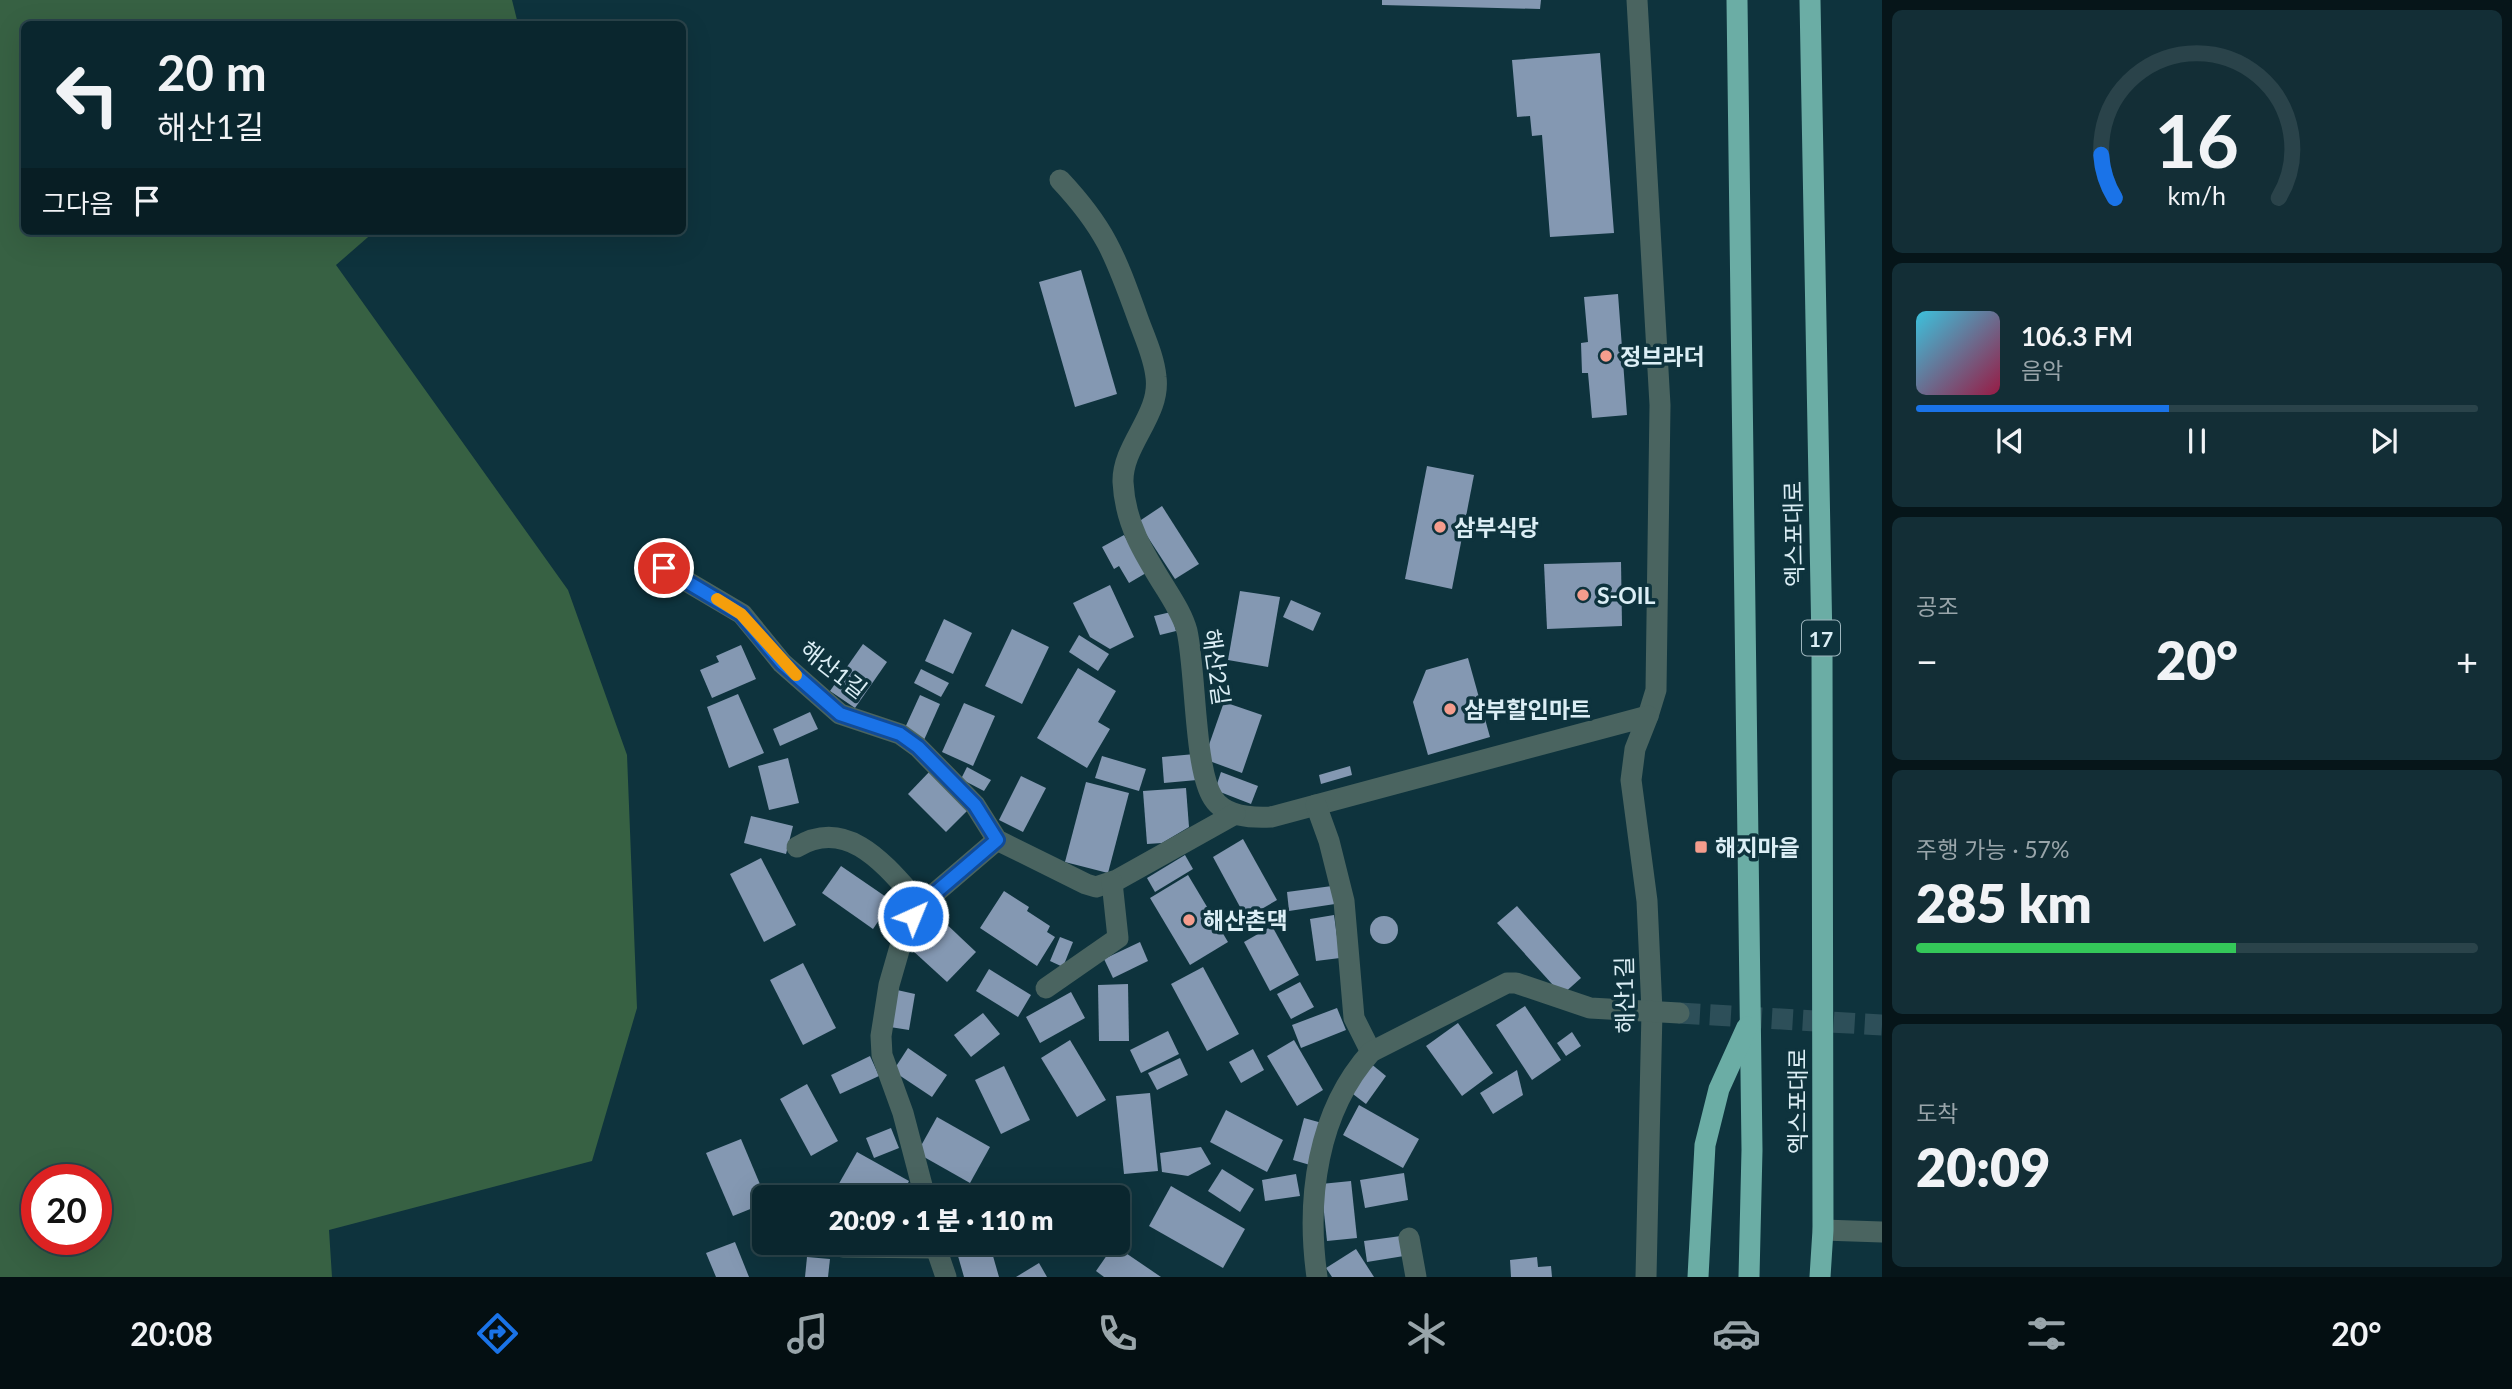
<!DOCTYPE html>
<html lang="ko">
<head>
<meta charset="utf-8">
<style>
	:root { --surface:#0a262e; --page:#132e36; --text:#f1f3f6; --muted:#99a5aa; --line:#2a434a; --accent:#1a73e8 }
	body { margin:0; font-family:Lato,"Noto Sans KR",sans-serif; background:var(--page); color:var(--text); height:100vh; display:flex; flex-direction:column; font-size:26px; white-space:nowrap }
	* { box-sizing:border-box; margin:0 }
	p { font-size:23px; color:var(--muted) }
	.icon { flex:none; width:38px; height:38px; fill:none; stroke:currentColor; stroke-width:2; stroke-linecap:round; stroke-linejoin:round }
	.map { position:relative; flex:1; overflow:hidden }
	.side { display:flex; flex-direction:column; gap:10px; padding:10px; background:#061519; width:630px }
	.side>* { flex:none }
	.top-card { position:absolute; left:21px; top:21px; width:665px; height:214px; border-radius:10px; box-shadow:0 7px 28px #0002,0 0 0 2px var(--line); background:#0a262e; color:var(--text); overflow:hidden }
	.speed { position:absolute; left:21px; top:1164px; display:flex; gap:14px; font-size:35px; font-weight:700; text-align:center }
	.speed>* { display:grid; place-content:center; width:91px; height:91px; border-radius:50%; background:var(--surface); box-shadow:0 7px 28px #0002,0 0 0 2px var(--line); line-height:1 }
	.speed .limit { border:10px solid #d22; background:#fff; color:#111 }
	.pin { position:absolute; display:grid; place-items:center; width:60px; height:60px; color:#fff; margin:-30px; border:4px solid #fff; border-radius:50%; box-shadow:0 2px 7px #0007 }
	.me { position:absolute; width:77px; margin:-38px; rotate:44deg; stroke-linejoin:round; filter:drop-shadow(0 0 5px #0008) }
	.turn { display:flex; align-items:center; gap:24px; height:147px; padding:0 21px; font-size:32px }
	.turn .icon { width:91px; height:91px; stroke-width:2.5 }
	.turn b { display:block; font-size:49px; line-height:60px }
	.then { display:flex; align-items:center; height:66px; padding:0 21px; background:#0003; gap:14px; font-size:26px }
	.big { font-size:52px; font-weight:800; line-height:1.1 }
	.side .tile { flex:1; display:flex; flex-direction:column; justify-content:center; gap:10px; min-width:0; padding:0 24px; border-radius:10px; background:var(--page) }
	.side .dial { align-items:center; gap:0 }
	.dial svg { height:182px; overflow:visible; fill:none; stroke:var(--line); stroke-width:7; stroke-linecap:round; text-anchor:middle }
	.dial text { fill:var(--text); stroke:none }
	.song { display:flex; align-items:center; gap:21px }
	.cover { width:84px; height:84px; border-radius:10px; background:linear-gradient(135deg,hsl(190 70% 55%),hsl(340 70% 35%)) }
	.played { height:7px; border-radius:4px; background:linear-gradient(90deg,var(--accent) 45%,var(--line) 45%) }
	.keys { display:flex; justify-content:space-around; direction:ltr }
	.heat { display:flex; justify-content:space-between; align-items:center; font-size:38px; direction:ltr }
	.charge { height:10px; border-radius:5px; background:linear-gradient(90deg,#34c759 57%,var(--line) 0) }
	.trip { position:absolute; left:752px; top:1185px; width:378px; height:70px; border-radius:10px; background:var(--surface); box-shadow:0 7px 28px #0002,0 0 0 2px var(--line); font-weight:800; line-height:70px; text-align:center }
	.tabs { display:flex; height:112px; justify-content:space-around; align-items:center; background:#040f12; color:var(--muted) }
	.tabs .icon { width:49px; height:49px }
	.tabs .current { color:var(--accent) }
	.tabs b { font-size:32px; color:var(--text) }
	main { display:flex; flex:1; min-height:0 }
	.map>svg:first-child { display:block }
	.forest { fill:#376143; fill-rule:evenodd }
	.building { fill:#8498b2 }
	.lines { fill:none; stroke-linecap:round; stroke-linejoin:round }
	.minor-tunnel { stroke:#2d4f59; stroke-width:21; stroke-dasharray:21 10; stroke-linecap:butt }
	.minor { stroke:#4a6460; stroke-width:21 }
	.highway { stroke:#6bada5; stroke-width:21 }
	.route-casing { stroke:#114b97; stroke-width:18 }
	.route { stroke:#1a73e8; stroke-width:12 }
	.slow { stroke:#f59e0b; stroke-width:12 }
	.poi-dot { fill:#f49d8d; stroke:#0e333d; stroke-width:2.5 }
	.labels { text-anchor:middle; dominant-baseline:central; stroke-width:7; stroke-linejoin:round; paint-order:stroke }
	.shield { fill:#0e333d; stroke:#9eb6be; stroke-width:2 }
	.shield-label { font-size:21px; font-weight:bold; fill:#dbeef5 }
	.poi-label { font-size:23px; font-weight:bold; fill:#dbeef5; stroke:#0e333d; text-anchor:start }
	.street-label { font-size:23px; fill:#dbeef5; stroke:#0e333d }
</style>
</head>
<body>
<main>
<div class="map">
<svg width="1882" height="1277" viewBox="0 0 1882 1277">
	<rect width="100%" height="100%" fill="#0e333d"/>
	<path class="forest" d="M0 0H512L518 24H24V231H375L336 265 568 590 627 755 637 1008 592 1161 329 1230 332 1277H0ZM37 1180H96V1239H37Z"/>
	<g class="building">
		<polygon points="1382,0 1541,0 1540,9 1382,5"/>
		<polygon points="1600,53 1614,233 1550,237 1542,135 1532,136 1530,116 1517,117 1512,60"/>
		<polygon points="1081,270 1117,394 1075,407 1039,282"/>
		<polygon points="1618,294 1627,415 1592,418 1588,373 1582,373 1581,343 1588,342 1584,297"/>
		<polygon points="1427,466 1474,475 1452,589 1405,579"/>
		<polygon points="1162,506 1199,564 1175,579 1138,522"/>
		<polygon points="1124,535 1146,573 1129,583 1119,566 1114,569 1102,547"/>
		<polygon points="1621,562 1622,626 1547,629 1544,564"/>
		<polygon points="1110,585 1134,637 1110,649 1090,637 1073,603"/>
		<polygon points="1240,591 1280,597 1268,667 1228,660"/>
		<polygon points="1291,600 1321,613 1313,631 1283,617"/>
		<polygon points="1171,612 1176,631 1160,635 1154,616"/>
		<polygon points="944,619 972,633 953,674 925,661"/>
		<polygon points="1012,629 1049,647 1022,704 985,686"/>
		<polygon points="1079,635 1109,654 1098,671 1069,652"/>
		<polygon points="863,644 887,662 855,708 830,691"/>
		<polygon points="741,645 756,679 712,698 700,670 719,662 716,656"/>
		<polygon points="1468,658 1490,737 1428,755 1413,702 1426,670"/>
		<polygon points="1078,668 1116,691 1098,722 1110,729 1087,768 1037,738"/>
		<polygon points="921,669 949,683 941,697 914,683"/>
		<polygon points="738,694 764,753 729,768 707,707"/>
		<polygon points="920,695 940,704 924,740 904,730"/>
		<polygon points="1224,702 1262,715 1242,773 1204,759"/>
		<polygon points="964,703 995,716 973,766 942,752"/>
		<polygon points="810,712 818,729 780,746 773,729"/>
		<polygon points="1195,754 1197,780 1164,783 1162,757"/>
		<polygon points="1102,756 1146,769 1139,791 1095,778"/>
		<polygon points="788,758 799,803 769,810 758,766"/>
		<polygon points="1350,766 1352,775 1321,784 1319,775"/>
		<polygon points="967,767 991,780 984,791 961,779"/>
		<polygon points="931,770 970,808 946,832 908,794"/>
		<polygon points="1221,772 1258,786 1251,804 1215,790"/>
		<polygon points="1021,776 1046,788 1023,832 999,820"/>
		<polygon points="1086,782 1129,793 1108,873 1065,862"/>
		<polygon points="1186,788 1189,827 1162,843 1147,844 1143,791"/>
		<polygon points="751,816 793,826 786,854 744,843"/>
		<polygon points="1243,839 1277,900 1246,918 1213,857"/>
		<polygon points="1185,855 1193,869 1155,892 1147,878"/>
		<polygon points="761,858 796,925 764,942 730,874"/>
		<polygon points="841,866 892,901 873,929 822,893"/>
		<polygon points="1188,875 1228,942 1190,965 1150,898"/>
		<polygon points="1332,886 1335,904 1289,911 1287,892"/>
		<polygon points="1004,891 1029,907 1027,911 1050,926 1047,932 1055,937 1037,966 980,928"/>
		<polygon points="1517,906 1581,978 1562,995 1497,923"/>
		<polygon points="1334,915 1340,958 1316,961 1310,919"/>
		<circle cx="1384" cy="930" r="14"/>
		<polygon points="941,919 976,952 947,982 912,950"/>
		<polygon points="1272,926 1299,975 1270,991 1244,942"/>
		<polygon points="1060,937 1073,942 1063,967 1050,961"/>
		<polygon points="1140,942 1148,961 1113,978 1104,959"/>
		<polygon points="803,963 836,1028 803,1045 770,980"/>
		<polygon points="1203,967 1239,1034 1207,1051 1171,984"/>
		<polygon points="989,969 1031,995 1018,1017 976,991"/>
		<polygon points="1300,982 1314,1007 1291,1019 1277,994"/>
		<polygon points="1128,984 1129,1041 1099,1041 1098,985"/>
		<polygon points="897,990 915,994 909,1030 890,1027"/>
		<polygon points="1071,992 1085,1018 1040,1043 1026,1017"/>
		<polygon points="1525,1006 1561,1060 1532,1080 1496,1025"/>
		<polygon points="1337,1008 1346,1030 1301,1048 1292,1025"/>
		<polygon points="983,1013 1000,1034 971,1057 954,1035"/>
		<polygon points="1458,1023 1493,1073 1462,1096 1426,1046"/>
		<polygon points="1168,1031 1179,1054 1141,1073 1130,1050"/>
		<polygon points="1572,1032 1581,1046 1566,1056 1557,1043"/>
		<polygon points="1070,1040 1106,1100 1077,1117 1041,1058"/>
		<polygon points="1294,1040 1323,1090 1297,1106 1267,1056"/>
		<polygon points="908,1048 947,1075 932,1097 893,1071"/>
		<polygon points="1253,1049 1264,1070 1241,1083 1229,1062"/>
		<polygon points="870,1056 879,1076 840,1094 831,1075"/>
		<polygon points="1180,1058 1188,1075 1157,1090 1148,1073"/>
		<polygon points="1370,1063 1386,1076 1366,1104 1349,1091"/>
		<polygon points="1004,1066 1030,1120 1001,1134 975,1080"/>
		<polygon points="1517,1070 1523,1095 1493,1114 1480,1093"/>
		<polygon points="807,1084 838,1141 811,1156 780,1099"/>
		<polygon points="1150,1093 1158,1171 1124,1174 1116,1096"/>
		<polygon points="1359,1105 1419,1139 1403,1168 1343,1135"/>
		<polygon points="1226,1110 1283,1140 1267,1172 1210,1142"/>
		<polygon points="937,1117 990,1147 970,1183 917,1153"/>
		<polygon points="1304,1118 1322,1123 1310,1165 1293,1160"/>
		<polygon points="891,1128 899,1148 874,1158 866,1138"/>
		<polygon points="741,1139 765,1196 765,1203 733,1216 706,1153"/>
		<polygon points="1201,1147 1211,1164 1188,1176 1162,1172 1160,1153"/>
		<polygon points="857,1152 909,1181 901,1197 854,1197 837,1187"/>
		<polygon points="1222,1169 1254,1189 1240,1212 1208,1191"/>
		<polygon points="1404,1173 1408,1200 1365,1208 1360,1180"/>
		<polygon points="1296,1174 1300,1196 1265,1201 1262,1180"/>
		<polygon points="1351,1181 1357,1238 1327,1241 1321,1184"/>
		<polygon points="1018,1184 1019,1197 974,1197 973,1190"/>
		<polygon points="1171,1186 1245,1229 1223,1268 1149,1226"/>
		<polygon points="1401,1236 1404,1256 1367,1262 1364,1241"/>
		<polygon points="735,1242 749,1277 716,1277 706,1253"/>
		<polygon points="954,1242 989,1242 999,1277 964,1277"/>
		<polygon points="1114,1245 1161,1277 1104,1277 1096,1271"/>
		<polygon points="1356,1249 1374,1277 1332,1277 1326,1268"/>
		<polygon points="807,1257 830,1259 828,1277 805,1277"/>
		<polygon points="1537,1257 1538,1267 1551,1266 1552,1277 1511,1277 1510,1260"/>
		<polygon points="1039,1263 1047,1277 1016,1277"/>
	</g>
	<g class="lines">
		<polyline class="minor-tunnel" points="1679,1013 1882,1025"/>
		<g class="minor">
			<polyline points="1637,0 1660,405 1656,690 1648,716"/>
			<path d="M1060 180C1105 228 1115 255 1137 316 1144 336 1154 356 1156 377 1161 415 1122 445 1123 482 1125 524 1144 554 1166 589 1174 602 1183 616 1187 631 1196 671 1194 769 1213 798 1225 817 1251 818 1271 817L1648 716 1635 749 1631 780 1647 901 1652 1011 1646 1277"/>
			<polyline points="664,568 742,614 782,663 840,714 900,734 918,747 975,805 997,840 1086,884 1096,887 1117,880 1235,814"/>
			<polyline points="1316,805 1329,841 1344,901 1354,1018 1371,1052"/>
			<path d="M797 847C850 815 889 870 921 905"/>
			<polyline points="1046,988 1118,938 1112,882"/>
			<polyline points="925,1197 903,1113 882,1055 881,1036 889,985 904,933 921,905 997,840"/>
			<polyline points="1823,1230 1882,1232"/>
			<polyline points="1409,1238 1416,1277"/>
			<polyline points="934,1242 946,1277"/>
			<polyline points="843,1247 935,1248"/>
			<path d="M1317 1277C1306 1199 1317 1112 1371 1052L1507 983H1516L1590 1008 1679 1013"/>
		</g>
		<g class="highway">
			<polyline points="1737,0 1752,1150 1749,1277"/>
			<polyline points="1810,0 1822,644 1823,1230 1820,1277"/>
			<polyline points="1698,1277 1705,1145 1719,1089 1747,1027"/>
		</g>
	</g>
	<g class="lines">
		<defs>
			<polyline id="route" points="664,568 741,614 782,663 840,714 900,734 918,747 975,805 997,840 921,905 913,916"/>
		</defs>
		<use href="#route" class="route-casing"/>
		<use href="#route" class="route"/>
		<polyline class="slow" points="717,599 741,614 796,675"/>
	</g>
	<g class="poi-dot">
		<circle cx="1606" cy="356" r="7"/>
		<circle cx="1440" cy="527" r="7"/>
		<circle cx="1583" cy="595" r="7"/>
		<circle cx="1450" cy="709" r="7"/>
		<rect x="1694" y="840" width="14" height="14" rx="3.5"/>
		<circle cx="1189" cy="920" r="7"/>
	</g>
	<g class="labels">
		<rect class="shield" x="1802" y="620.5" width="38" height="35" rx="5"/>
		<g class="shield-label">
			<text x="1821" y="638">17</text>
		</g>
		<g class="poi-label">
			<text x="1620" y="356">정브라더</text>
			<text x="1454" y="527">삼부식당</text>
			<text x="1597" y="595">S-OIL</text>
			<text x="1464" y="709">삼부할인마트</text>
			<text x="1715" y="847">해지마을</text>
			<text x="1203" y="920">해산촌댁</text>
		</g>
		<g class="street-label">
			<text transform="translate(1793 534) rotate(-91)">엑스포대로</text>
			<text transform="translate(1217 667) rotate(82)">해산2길</text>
			<text transform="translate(834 669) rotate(38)">해산1길</text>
			<text transform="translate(1624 995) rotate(-91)">해산1길</text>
			<text transform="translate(1797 1101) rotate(-90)">엑스포대로</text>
		</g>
	</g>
</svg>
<div class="speed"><div class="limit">20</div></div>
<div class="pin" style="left:664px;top:568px;background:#d93025"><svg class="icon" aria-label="arrive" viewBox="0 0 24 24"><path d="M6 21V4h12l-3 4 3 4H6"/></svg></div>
<svg class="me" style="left:913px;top:916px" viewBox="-20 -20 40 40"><circle r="17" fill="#1a73e8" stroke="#fff" stroke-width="3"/><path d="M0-11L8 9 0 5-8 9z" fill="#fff"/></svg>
<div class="trip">20:09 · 1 분 · 110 m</div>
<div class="top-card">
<div class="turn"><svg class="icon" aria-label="left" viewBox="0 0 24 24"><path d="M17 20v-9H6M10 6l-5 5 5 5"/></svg><div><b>20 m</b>해산1길</div></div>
<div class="then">그다음<svg class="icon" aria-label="arrive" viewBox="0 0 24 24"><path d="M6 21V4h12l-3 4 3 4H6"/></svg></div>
</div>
</div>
<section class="side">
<div class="tile dial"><svg viewBox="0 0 100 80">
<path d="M14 69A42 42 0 1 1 86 69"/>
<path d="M14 69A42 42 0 0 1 8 50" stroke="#1a73e8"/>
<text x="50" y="56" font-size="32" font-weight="700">16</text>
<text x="50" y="72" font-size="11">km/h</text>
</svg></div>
<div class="tile">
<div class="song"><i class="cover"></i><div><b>106.3 FM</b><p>음악</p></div></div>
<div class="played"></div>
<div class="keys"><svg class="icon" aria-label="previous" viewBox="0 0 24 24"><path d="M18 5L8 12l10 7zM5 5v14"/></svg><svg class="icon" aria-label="pause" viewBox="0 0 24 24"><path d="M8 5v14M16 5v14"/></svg><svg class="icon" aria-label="next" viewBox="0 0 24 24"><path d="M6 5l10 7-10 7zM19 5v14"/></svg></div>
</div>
<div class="tile"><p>공조</p>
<div class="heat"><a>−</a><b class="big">20°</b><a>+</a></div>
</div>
<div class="tile"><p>주행 가능 · 57%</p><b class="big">285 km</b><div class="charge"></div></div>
<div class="tile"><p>도착</p><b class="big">20:09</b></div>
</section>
</main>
<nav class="tabs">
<b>20:08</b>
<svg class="icon current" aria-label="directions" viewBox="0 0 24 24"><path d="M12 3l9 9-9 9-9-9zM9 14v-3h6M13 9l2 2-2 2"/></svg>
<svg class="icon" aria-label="music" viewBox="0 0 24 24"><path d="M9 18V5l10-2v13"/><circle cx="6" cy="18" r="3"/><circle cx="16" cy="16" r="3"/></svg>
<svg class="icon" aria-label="phone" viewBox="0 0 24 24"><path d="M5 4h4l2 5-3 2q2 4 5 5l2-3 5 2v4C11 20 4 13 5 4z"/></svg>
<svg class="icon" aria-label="climate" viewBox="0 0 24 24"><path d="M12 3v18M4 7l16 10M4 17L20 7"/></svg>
<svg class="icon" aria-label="car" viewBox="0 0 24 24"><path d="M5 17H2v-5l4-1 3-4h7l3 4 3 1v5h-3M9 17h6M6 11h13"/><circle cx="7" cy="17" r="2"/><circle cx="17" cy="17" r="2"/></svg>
<svg class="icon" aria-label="filters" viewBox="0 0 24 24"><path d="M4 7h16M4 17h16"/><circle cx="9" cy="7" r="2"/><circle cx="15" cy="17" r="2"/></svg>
<b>20°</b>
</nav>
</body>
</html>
